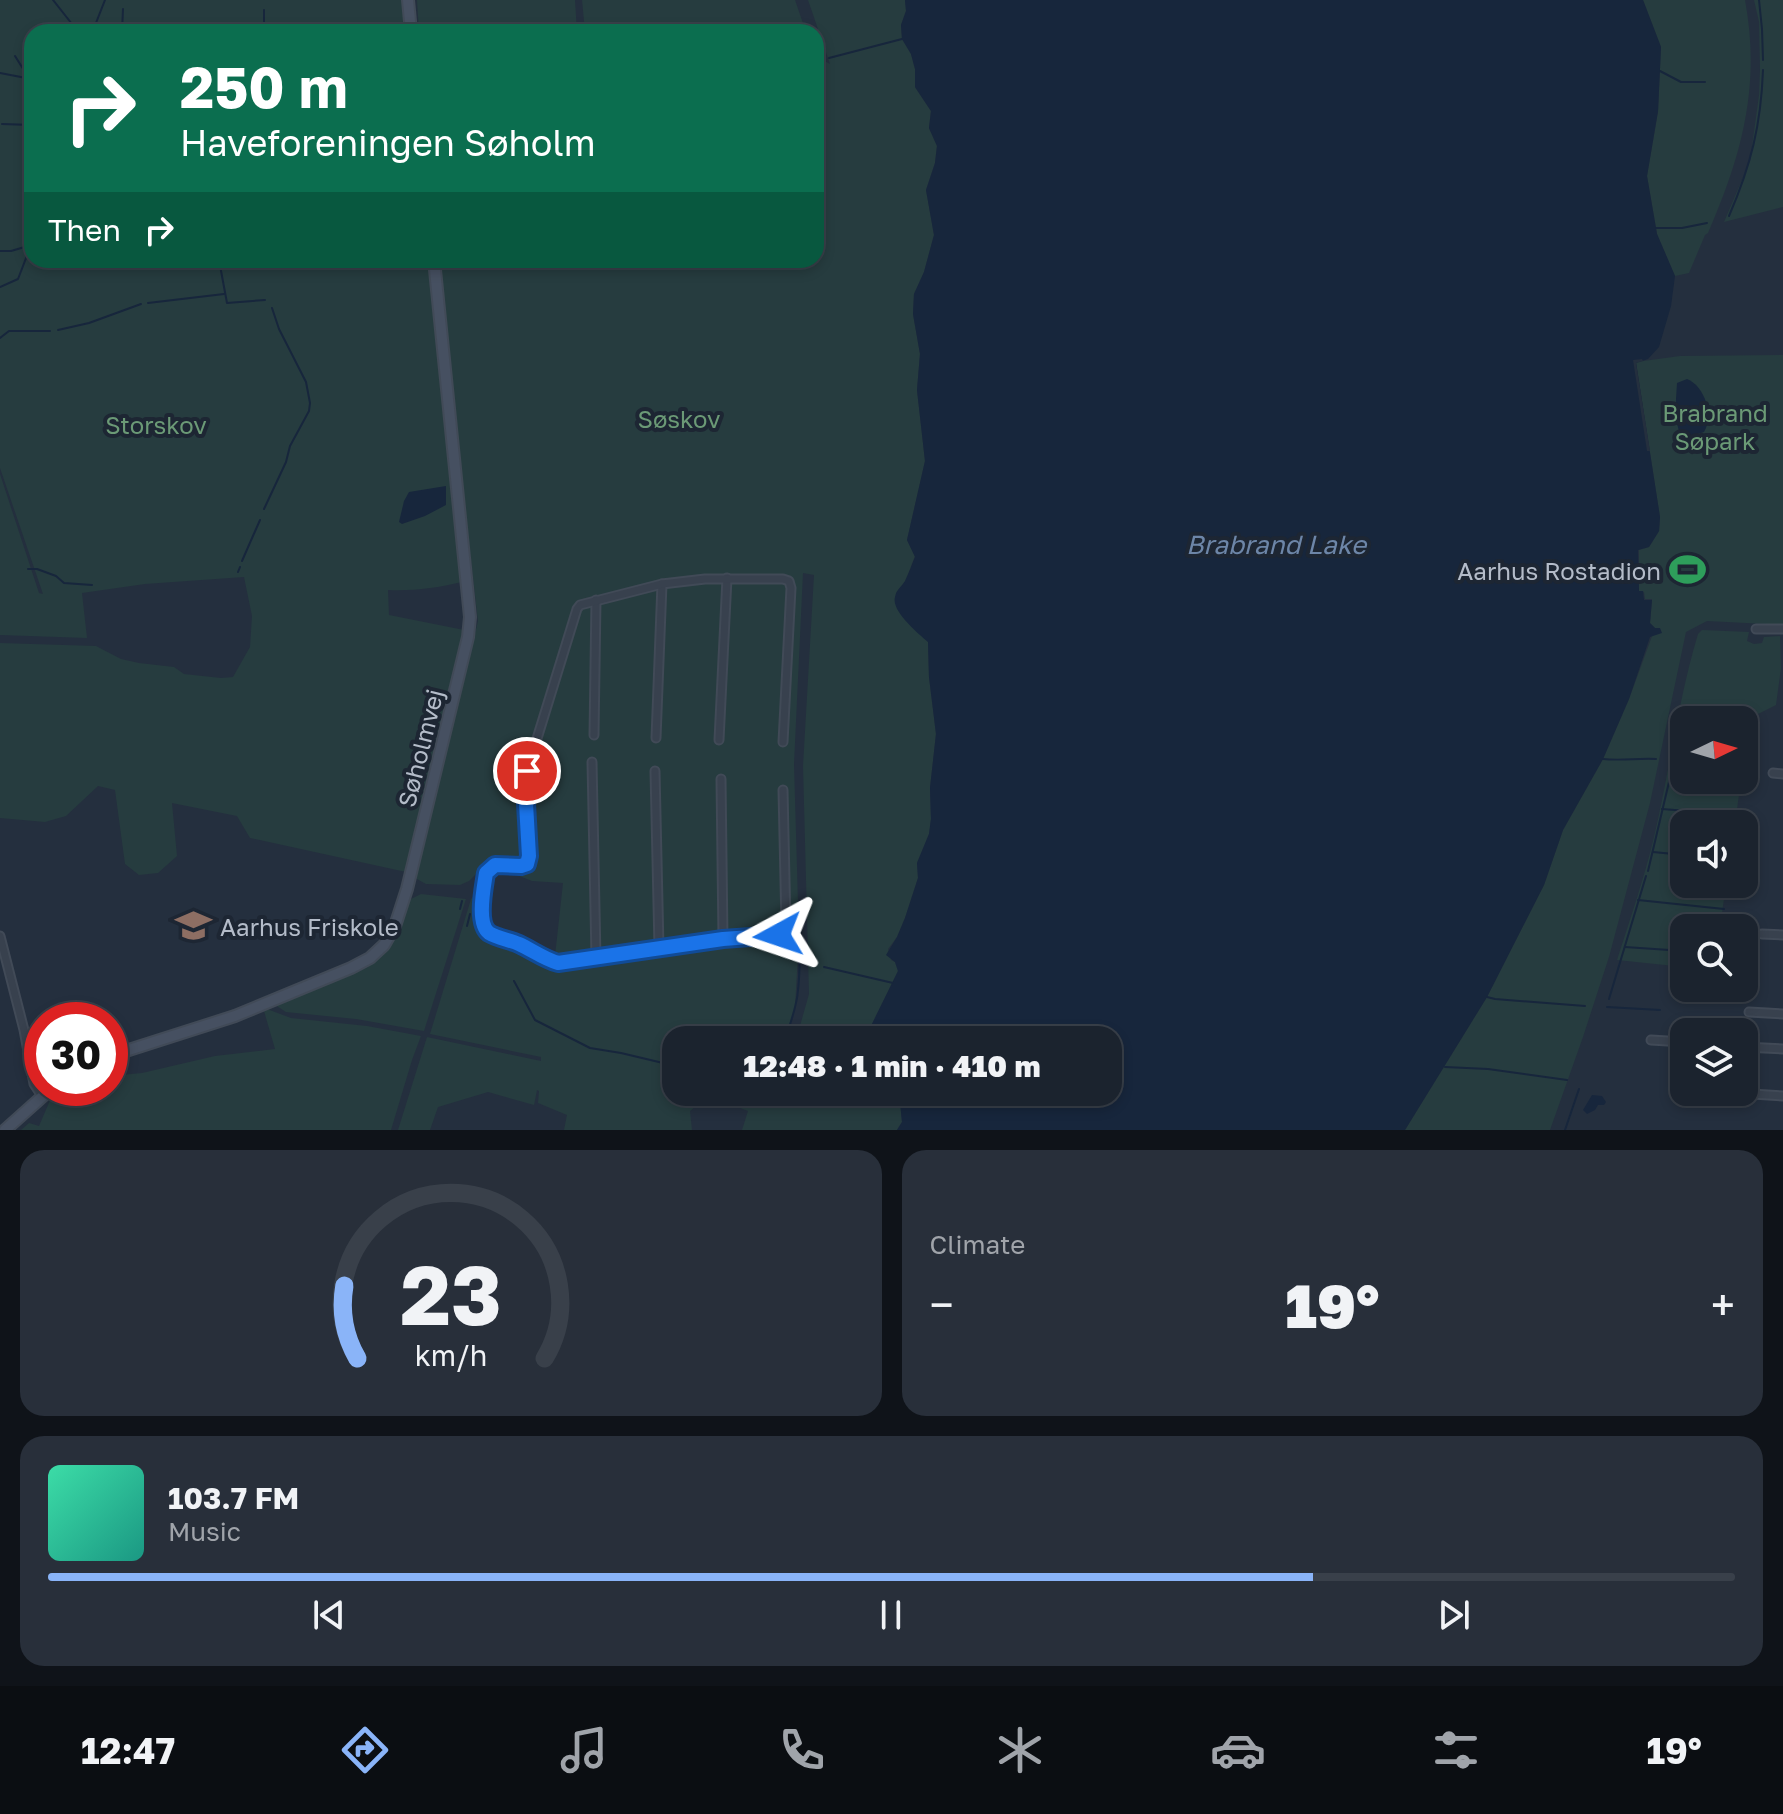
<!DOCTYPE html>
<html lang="en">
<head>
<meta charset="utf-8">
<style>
	:root { --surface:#1b232e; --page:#282f3a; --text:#f1f3f6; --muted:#a0a4aa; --line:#39404a; --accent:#8ab4f8 }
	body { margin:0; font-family:"Golos Text",sans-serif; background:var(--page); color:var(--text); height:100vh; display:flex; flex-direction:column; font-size:30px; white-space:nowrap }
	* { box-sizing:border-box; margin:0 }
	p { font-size:26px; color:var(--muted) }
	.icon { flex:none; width:44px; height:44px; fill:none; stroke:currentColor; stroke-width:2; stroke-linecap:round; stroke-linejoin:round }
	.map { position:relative; height:1130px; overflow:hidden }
	.drawer { display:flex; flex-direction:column; gap:20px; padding:20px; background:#0f1319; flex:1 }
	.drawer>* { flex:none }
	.hud { position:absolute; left:24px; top:24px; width:800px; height:244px; border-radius:24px; box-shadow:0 4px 12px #0003,0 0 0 2px var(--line); background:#0b6e4f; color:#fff; overflow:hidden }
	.needle { width:52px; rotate:85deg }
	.tools { position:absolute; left:1670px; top:706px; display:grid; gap:16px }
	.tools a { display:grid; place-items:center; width:88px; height:88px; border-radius:16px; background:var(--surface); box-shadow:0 4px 12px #0003,0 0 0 2px var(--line); font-size:40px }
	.speed { position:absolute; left:24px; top:1002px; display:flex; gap:16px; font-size:40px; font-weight:700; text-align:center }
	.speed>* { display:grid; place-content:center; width:104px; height:104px; border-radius:50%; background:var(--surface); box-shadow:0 4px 12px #0003,0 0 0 2px var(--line); line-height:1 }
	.speed .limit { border:12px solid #d22; background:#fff; color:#111 }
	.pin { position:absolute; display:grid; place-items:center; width:68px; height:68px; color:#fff; margin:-34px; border:4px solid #fff; border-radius:50%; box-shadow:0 2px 8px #0007 }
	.me { position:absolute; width:88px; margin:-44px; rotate:265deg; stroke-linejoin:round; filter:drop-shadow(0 0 6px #0008) }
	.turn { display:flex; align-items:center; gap:28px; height:168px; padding:0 24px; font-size:36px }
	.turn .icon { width:104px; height:104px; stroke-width:2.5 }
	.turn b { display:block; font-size:56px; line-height:68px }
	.then { display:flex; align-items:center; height:76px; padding:0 24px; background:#0003; gap:16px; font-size:30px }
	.big { font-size:60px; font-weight:800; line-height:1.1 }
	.drawer .widget { flex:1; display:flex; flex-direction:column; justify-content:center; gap:12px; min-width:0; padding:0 28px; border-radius:24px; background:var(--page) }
	.drawer .dial { align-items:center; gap:0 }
	.dial svg { height:208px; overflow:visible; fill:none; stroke:var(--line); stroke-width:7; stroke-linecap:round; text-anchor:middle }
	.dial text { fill:var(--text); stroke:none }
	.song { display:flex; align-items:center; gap:24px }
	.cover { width:96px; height:96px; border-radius:12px; background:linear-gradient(135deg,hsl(160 70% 55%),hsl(170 70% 35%)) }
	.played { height:8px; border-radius:4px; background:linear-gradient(90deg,var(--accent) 75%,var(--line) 75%) }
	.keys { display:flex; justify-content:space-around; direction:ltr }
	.heat { display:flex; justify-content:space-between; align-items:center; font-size:44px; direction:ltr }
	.drawer .tiles { flex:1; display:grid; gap:20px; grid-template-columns:1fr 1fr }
	.widget:last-child { grid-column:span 2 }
	.trip { position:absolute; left:662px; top:1026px; width:460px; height:80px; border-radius:24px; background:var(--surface); box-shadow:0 4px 12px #0003,0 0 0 2px var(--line); font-weight:800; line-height:80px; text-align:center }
	.tab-bar { display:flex; height:128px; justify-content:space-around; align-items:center; background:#0b0e12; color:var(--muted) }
	.tab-bar .icon { width:56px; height:56px }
	.tab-bar .current { color:var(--accent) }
	.tab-bar b { font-size:36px; color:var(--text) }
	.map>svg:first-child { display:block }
	.green { fill:#263c3f }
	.water { fill:#17263c }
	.pier { fill:#242f3e }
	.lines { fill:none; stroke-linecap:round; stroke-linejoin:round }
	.stream { stroke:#17263c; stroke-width:2 }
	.street-casing { stroke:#414a57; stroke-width:11 }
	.secondary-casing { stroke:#414a57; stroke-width:14 }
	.street { stroke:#38414e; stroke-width:7 }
	.secondary { stroke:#465061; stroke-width:10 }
	.route-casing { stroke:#114b97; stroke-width:20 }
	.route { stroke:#1a73e8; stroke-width:14 }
	.labels { text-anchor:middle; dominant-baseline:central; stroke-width:8; stroke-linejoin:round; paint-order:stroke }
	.park-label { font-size:24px; fill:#6b9a76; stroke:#1d2633 }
	.poi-label { font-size:24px; fill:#b4bcc9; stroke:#1d2633; text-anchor:end }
	.street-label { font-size:24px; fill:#b4bcc9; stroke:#1d2633 }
	.water-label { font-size:26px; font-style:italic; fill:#6d86a8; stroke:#1d2633 }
</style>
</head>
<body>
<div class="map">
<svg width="1783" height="1130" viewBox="0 0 1783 1130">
	<rect width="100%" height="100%" fill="#242f3e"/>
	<g class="green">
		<path d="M0 0H404L407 32H32V260H429L462 582C437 588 414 591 388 590L389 615 464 630 406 872 250 838 237 816 172 803 177 856 158 873 139 875 125 864 115 790 98 786 66 816 45 822 0 818V643L96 646 121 659 139 663 174 667 184 674 221 678 233 677 250 647 252 616 244 577 145 584 82 593 87 638 0 635V474L39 593 43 594 0 468Z"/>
		<polygon points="417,0 575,0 577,32 419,32"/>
		<polygon points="582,0 795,0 806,32 585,32"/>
		<path d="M808 0H905L906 11 901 25 902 39 911 54 915 69V87L931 111 929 128 937 146 935 163 926 190 934 235 924 272 914 294 913 314 920 354 917 390 925 461 907 540 915 556 905 582 896 593 897 609 928 642 929 677 936 734 930 788 931 819 929 834 917 863 918 878 905 918 897 937 888 949 891 960 895 962 898 971 871 1026 874 1038 878 1040H796L809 994 803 766 814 575 803 573 794 764 799 937 795 1007 787 1040H676V1092H778V1098L780 1092H899L902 1122 897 1130H742L748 1111 725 1102H701L690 1111 692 1130H564L567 1115 538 1103 539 1091 537 1090 534 1105 488 1092 438 1107 430 1130H398L427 1037 541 1061V1057L430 1034 471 899 473 897 478 900C482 912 475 922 484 933L554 965 563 883 532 881 487 863 469 881 460 885 426 884 415 878 478 621 446 346 439 260H816V56L830 64Z"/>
		<path d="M1643 0H1745C1761 85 1742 155 1708 233L1705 235 1689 273 1675 276 1657 234 1647 176 1658 112 1661 47Z"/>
		<polygon points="1754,0 1783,0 1783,207 1724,222 1750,161 1759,95 1760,70 1759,22"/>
		<polygon points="1783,355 1783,625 1707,621 1686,632 1650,803 1609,957 1583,1037 1550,1130 1405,1130 1487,997 1544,885 1563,830 1603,759 1629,699 1655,628 1650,623 1652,599 1645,599 1644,592 1639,591 1639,550 1649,547 1659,531 1660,517 1636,362 1680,356"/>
		<path d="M1702 630 1749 632 1747 641 1754 644 1762 643 1764 637 1780 636 1781 668 1776 705 1744 721 1684 720V780H1741L1735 824H1684V884H1726L1720 928H1684V967L1617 960C1630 919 1644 879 1654 837 1670 769 1678 700 1698 634Z"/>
		<polygon points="421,894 466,899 424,1031 356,1019 286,1012 277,1006 279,1004 368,967 384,952 397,934 409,900"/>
		<polygon points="267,1009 291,1018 367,1026 421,1036 412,1060 391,1130 21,1130 29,1123 39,1126 51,1098 77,1088 110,1088 110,1076 142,1073 215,1056 275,1049 264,1011"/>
	</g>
	<g class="water">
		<path d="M905 0H1643L1661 47 1658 111 1647 176 1657 234 1675 276 1671 306 1659 347 1648 359 1636 363 1660 517 1659 531 1649 547 1638 550 1639 591H1643L1644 600H1652L1650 623 1655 628H1660L1662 633 1650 637 1629 699 1603 759 1563 830 1544 885 1487 997 1405 1130H897L902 1122 899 1092H1108V1040H878L874 1038 871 1026 898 971 895 962 886 955 897 937 905 918 918 878 917 863 929 834 931 819 930 788 936 734 929 677 928 642C918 633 891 611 895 597 896 590 902 586 905 581 909 573 912 564 915 557L907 540 925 461 917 390 920 354 913 314 914 294 924 272 934 235 926 190 935 163 937 146 929 128 931 111 915 87V69L911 54 902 39 901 25 906 11Z"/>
		<path d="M1687 379C1705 386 1714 416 1704 432L1687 437 1679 431 1675 416 1677 383Z"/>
		<polygon points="446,486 446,505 425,516 402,524 399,522 404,501 409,492"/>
		<polygon points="1592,1095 1602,1096 1606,1102 1604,1105 1598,1105 1595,1110 1587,1114 1583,1110"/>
	</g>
	<polygon class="pier" points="1642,359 1643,361 1636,363 1650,451 1647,451 1633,360"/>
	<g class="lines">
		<g class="stream">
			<polyline points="53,0 72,24"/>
			<polyline points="1759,0 1762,29 1763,60"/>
			<polyline points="94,28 105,0"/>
			<polyline points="45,32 46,32"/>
			<path d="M57 32C72 29 84 21 99 32"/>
			<polyline points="122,32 123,9"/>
			<polyline points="264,32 264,10"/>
			<polyline points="15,56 32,83"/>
			<polyline points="829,58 902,39"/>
			<polyline points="1660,71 1681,82 1705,82"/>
			<polyline points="0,73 26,78"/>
			<polyline points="2,124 32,125"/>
			<path d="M1729 216C1751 165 1761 125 1763 70"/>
			<polyline points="1656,228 1682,228 1707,223"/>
			<polyline points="0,251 11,251 28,246 32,239"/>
			<polyline points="219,260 227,303 265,300"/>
			<polyline points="0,287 18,279 28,253 28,246"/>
			<polyline points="148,303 224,294"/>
			<polyline points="58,330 89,323 141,304"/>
			<polyline points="0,338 9,331 50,331"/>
			<polyline points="264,509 286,462 290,446 309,411 310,403 306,382 279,329 272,308"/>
			<polyline points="242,561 260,520"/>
			<polyline points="28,569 37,569 56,576 64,583 92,585"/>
			<polyline points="238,572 240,567"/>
			<path d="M1603 759C1621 761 1638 758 1656 759"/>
			<polyline points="1662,809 1739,815"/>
			<polyline points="1653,852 1684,855"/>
			<polyline points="1648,871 1673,765 1673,760 1684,761"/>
			<polyline points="1638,900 1724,909"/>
			<polyline points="460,909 462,901"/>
			<polyline points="467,926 470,914"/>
			<polyline points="1625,947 1684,951"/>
			<polyline points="824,967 893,983"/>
			<polyline points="514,981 535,1020 590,1048 621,1053 663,1063 676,1063"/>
			<polyline points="1487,997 1495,999 1585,1006"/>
			<polyline points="1609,999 1646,876"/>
			<polyline points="1607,1007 1660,1010"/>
			<path d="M785 1040C790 1023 797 1007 798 990 800 974 799 959 801 944"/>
			<polyline points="1445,1067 1488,1069 1567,1080"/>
			<polyline points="1565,1130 1579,1089"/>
		</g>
		<defs>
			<g id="street">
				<polyline points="1756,629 1783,629"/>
				<polyline points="594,735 596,600"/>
				<polyline points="656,738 662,584"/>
				<polyline points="719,740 727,578"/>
				<polyline points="783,742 791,588 789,581 783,579 705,579 662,584 580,605 577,609 527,771 525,786 529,856 527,864 521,866 502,864 489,868 486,873 482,897 482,924 488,933 521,945 558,963 723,939 778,935 784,932 786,926 783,790"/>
				<polyline points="592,762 596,958"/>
				<polyline points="655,771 659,948"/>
				<polyline points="1773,773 1783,774"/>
				<polyline points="721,779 723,939"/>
				<polyline points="1762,934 1783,935"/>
				<polyline points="0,936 24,1030 34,1084 42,1096"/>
				<polyline points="1749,1012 1783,1014"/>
				<polyline points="1651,1040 1684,1042"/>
				<polyline points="1744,1047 1783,1049"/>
				<polyline points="1720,1092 1783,1096"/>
			</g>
			<g id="secondary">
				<polyline points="408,0 411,32"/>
				<polyline points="110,1056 235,1016 351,968 370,958 384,945 395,926 407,889 468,637 470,617 434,260"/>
				<polyline points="5,1130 52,1088"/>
			</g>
		</defs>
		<use href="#street" class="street-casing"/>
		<use href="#secondary" class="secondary-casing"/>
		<use href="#street" class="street"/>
		<use href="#secondary" class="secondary"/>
	</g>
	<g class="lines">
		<defs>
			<path id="route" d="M527 771 525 786 529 856 527 864 521 866 495 865 486 873C484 887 476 923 489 933 497 938 510 940 519 944 532 950 544 959 558 963L723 939 778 935"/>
		</defs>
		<use href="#route" class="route-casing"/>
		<use href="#route" class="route"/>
	</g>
	<defs>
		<symbol id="stadium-bare" viewBox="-9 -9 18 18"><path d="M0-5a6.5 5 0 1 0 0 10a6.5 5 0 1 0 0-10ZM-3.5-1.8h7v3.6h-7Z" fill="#2e9e5b" stroke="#1d2633" stroke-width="2.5" paint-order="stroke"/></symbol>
		<symbol id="school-bare" viewBox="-9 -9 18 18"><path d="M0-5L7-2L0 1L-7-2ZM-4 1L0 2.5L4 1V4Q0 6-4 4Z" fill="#8d6e63" stroke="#1d2633" stroke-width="2.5" paint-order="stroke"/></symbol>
	</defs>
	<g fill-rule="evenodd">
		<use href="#stadium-bare" x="1662" y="544" width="51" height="51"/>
		<use href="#school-bare" x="168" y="900" width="51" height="51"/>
	</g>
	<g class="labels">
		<g class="park-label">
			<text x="1715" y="412">Brabrand<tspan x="1715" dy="28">Søpark</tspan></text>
			<text x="679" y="418">Søskov</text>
			<text x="156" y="424">Storskov</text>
		</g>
		<g class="poi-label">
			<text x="1661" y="570">Aarhus Rostadion</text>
			<text x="220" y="926" text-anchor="start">Aarhus Friskole</text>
		</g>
		<g class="street-label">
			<text transform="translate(420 748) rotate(-76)">Søholmvej</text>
		</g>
		<g class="water-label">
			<text x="1276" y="544">Brabrand Lake</text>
		</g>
	</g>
</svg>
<div class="tools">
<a><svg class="needle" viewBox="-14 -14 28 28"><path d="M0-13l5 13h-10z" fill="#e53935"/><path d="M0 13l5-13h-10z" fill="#a0a4aa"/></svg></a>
<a><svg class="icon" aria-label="sound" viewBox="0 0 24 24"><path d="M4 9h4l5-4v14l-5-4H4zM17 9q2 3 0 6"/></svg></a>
<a><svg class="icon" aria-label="search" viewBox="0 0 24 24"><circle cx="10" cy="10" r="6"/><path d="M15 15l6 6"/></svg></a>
<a><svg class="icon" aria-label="layers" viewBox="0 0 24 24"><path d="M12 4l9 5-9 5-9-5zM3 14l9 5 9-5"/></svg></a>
</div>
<div class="speed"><div class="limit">30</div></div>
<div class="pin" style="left:527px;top:771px;background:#d93025"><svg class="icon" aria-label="arrive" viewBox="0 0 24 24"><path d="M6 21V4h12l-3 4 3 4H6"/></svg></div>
<svg class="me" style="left:778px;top:935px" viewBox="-20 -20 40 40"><path d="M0-17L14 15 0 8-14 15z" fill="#1a73e8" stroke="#fff" stroke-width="4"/></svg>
<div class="trip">12:48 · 1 min · 410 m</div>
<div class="hud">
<div class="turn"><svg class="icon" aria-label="right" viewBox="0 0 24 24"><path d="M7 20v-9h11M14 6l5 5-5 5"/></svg><div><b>250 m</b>Haveforeningen Søholm</div></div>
<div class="then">Then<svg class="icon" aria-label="right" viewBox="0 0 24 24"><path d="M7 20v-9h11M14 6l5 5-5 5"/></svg></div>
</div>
</div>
<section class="drawer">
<div class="tiles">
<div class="widget dial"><svg viewBox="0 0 100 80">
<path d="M14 69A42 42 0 1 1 86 69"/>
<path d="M14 69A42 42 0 0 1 9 41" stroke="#8ab4f8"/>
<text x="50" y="56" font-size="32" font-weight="700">23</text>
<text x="50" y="72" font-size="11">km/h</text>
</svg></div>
<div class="widget"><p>Climate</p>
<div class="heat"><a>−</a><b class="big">19°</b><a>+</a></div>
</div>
<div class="widget">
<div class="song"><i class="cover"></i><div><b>103.7 FM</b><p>Music</p></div></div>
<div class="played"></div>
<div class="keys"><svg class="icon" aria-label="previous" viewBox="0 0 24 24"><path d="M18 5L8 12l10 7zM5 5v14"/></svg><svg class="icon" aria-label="pause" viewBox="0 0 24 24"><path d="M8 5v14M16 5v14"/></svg><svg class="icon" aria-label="next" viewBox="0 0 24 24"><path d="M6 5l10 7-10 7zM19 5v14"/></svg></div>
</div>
</div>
</section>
<nav class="tab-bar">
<b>12:47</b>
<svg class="icon current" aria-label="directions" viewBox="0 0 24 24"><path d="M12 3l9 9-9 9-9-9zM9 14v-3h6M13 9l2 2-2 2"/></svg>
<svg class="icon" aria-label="music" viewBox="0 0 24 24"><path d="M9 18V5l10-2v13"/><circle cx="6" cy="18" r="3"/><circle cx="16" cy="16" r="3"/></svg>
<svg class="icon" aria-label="phone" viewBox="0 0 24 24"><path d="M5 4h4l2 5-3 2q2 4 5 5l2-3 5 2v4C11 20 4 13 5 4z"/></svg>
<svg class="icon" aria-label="climate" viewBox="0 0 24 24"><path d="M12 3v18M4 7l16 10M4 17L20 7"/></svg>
<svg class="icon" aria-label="car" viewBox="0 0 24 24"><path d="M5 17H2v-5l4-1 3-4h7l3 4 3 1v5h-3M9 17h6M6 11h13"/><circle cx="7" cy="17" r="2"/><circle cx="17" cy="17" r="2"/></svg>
<svg class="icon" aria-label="filters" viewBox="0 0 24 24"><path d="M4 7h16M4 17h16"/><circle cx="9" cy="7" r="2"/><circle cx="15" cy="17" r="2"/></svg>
<b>19°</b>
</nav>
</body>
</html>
